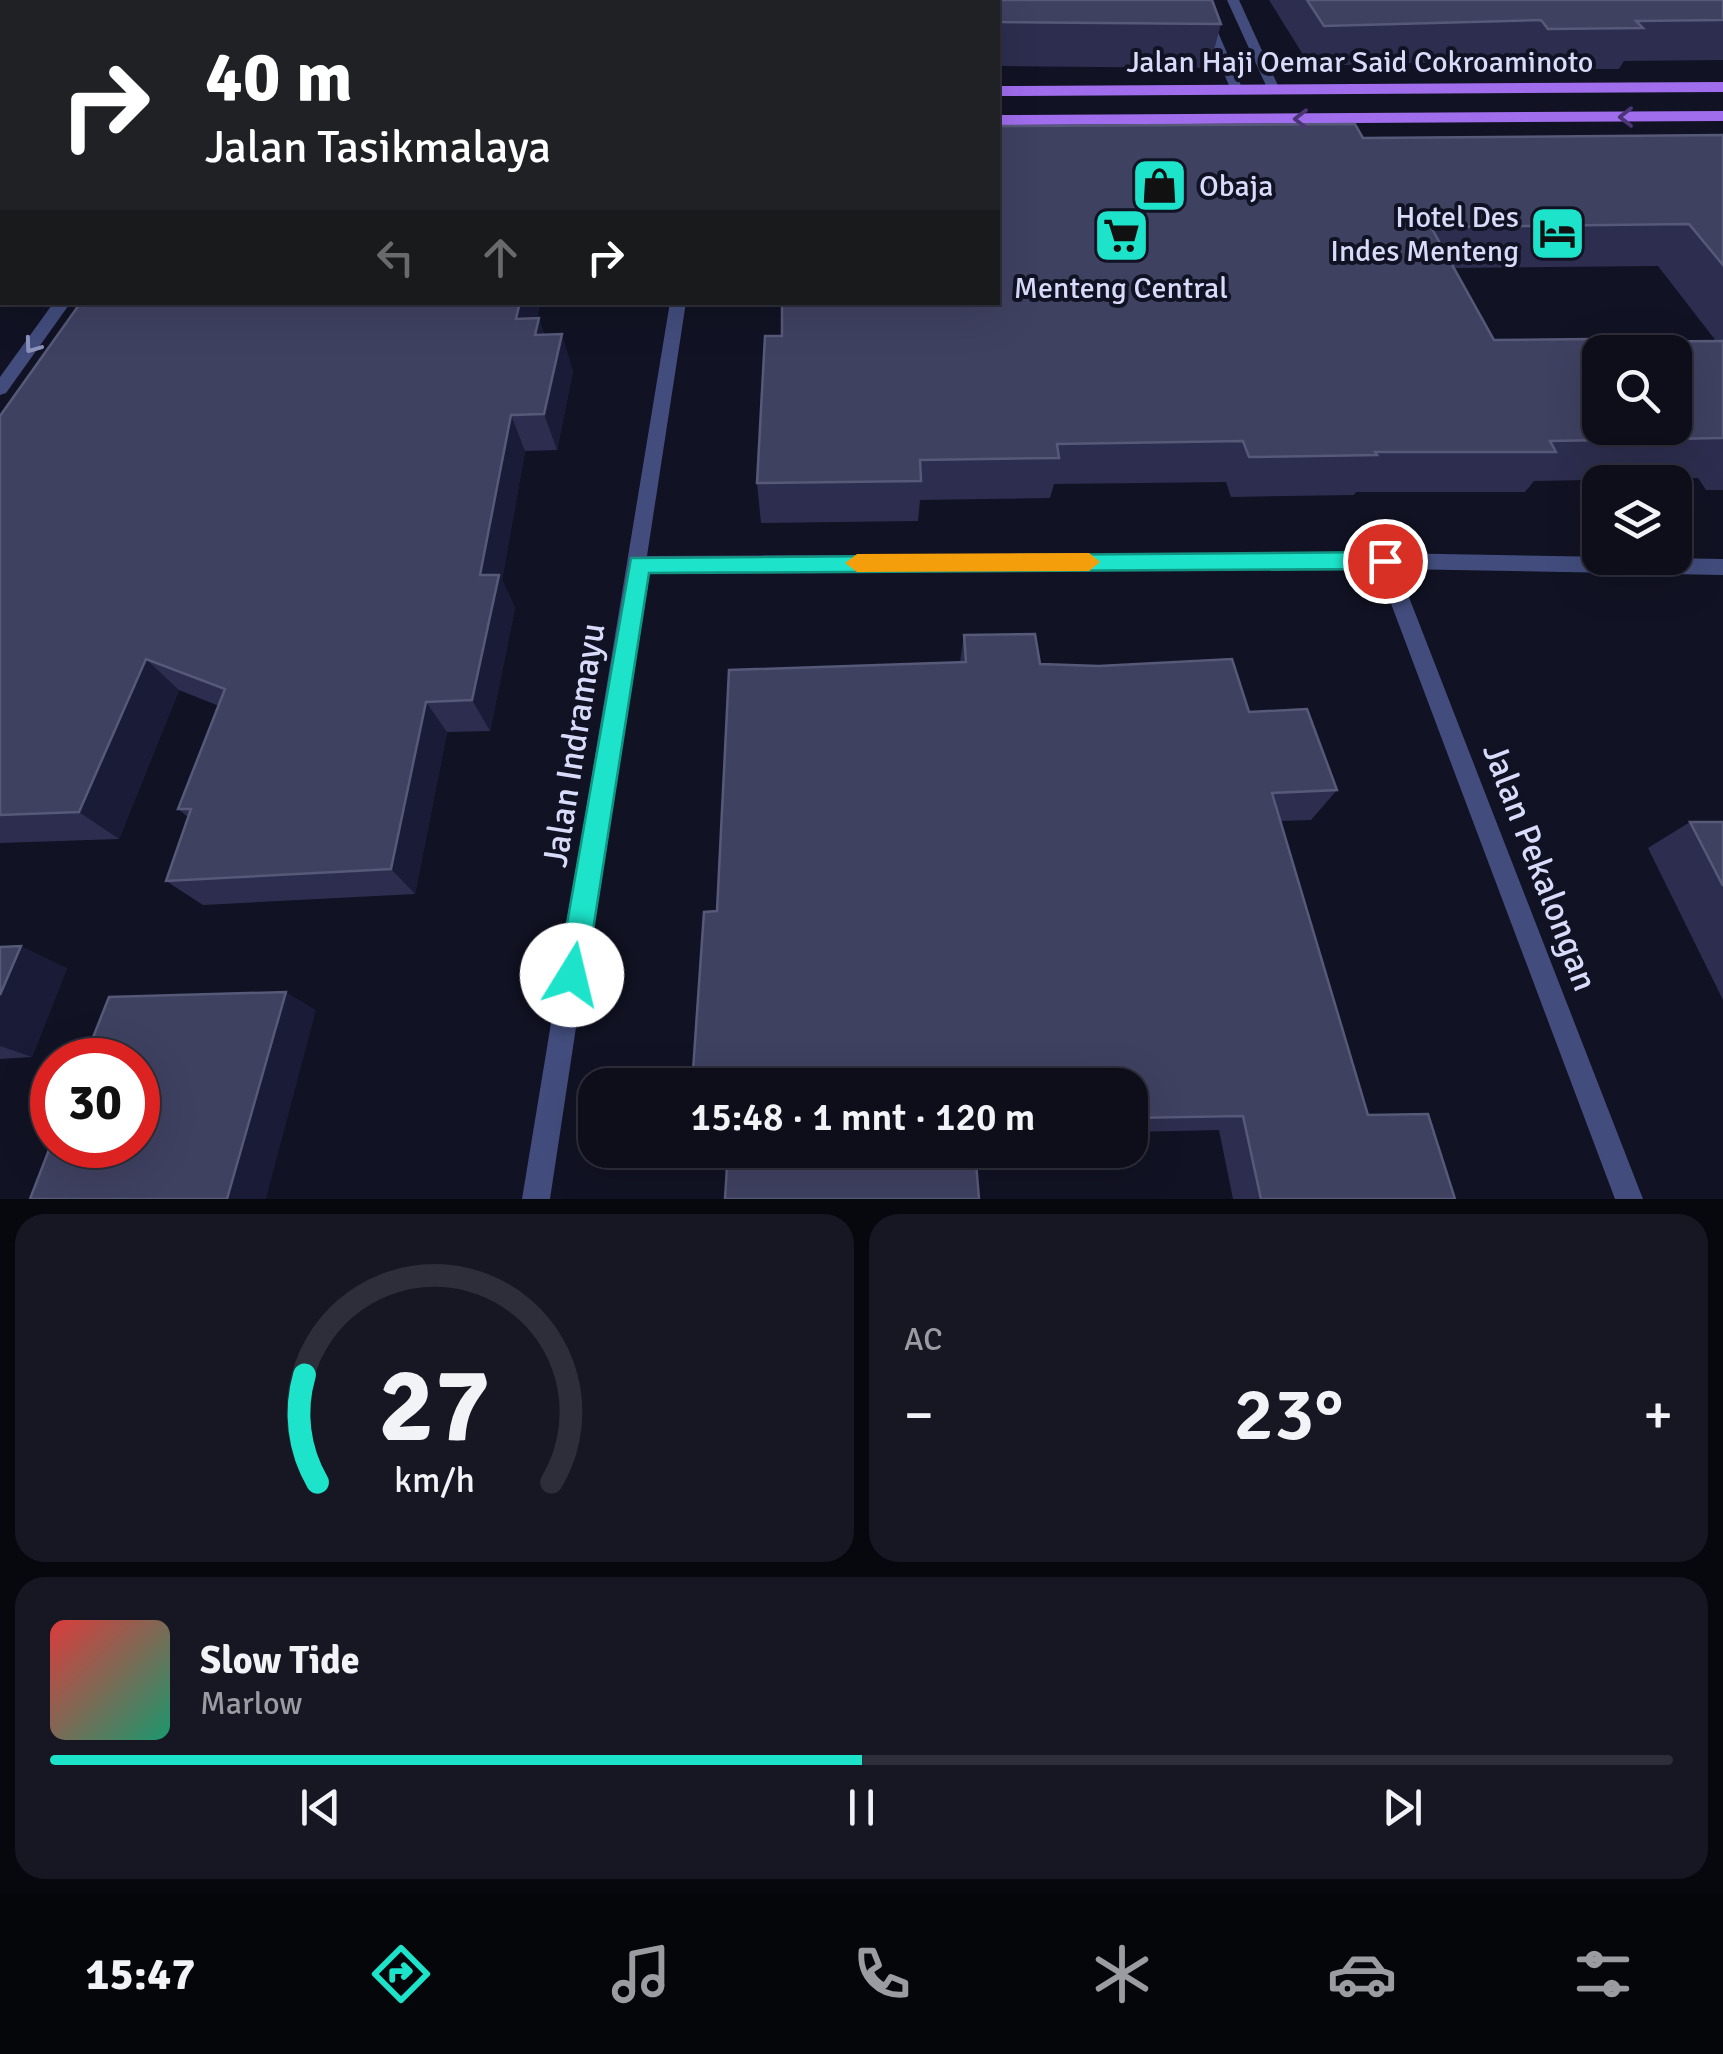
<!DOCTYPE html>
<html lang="id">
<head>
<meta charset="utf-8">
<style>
	:root { --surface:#0d0e1a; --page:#161723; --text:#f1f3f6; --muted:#9a9ca2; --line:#2d2e39; --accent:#1ce3c9 }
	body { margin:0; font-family:Signika,sans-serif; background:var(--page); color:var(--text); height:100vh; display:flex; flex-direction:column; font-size:38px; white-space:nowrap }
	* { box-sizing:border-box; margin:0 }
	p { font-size:32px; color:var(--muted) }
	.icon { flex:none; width:55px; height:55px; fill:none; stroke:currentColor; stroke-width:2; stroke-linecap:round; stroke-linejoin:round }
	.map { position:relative; height:1199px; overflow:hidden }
	.details { display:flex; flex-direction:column; gap:15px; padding:15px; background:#07080e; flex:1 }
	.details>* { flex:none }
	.guide { position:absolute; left:0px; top:0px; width:1000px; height:305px; box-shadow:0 10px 40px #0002,0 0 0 2px var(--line); background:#202124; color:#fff; overflow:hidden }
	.buttons { position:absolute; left:1582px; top:335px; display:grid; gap:20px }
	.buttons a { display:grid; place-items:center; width:110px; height:110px; border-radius:20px; background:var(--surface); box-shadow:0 10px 40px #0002,0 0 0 2px var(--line); font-size:50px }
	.speed { position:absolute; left:30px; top:1038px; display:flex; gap:20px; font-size:50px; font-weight:700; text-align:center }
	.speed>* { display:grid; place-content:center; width:130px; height:130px; border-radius:50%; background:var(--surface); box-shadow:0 10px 40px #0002,0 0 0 2px var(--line); line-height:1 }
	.speed .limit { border:15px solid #d22; background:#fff; color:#111 }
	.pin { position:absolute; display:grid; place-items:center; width:85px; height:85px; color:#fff; margin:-42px; border:5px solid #fff; border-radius:50%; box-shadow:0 2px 10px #0007 }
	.me { position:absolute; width:110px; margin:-55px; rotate:9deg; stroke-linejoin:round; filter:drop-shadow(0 0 8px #0008) }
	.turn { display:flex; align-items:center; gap:35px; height:210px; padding:0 40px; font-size:45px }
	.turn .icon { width:130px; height:130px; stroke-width:2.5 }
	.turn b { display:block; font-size:70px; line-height:85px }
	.lanes { display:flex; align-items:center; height:95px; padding:0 40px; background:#0003; justify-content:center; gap:50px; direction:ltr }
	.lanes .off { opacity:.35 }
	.big { font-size:75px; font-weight:600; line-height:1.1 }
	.details .tile { flex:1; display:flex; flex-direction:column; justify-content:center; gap:15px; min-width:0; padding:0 35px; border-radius:30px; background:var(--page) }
	.details .dial { align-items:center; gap:0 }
	.dial svg { height:260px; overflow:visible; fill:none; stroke:var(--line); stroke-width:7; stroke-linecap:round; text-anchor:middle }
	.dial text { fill:var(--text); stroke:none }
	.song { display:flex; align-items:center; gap:30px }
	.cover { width:120px; height:120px; border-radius:15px; background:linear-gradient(135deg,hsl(0 70% 55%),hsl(160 70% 35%)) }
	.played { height:10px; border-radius:5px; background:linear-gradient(90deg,var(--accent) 50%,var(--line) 50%) }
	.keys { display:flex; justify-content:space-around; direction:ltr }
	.heat { display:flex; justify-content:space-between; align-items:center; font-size:55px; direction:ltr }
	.details .tiles { flex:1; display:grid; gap:15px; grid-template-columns:1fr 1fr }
	.tile:last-child { grid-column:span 2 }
	.trip { position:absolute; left:578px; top:1068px; width:570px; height:100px; border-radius:30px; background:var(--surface); box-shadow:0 10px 40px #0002,0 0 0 2px var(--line); font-weight:600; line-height:100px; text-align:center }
	.tabs { display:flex; height:160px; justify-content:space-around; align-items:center; background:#05060a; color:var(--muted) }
	.tabs .icon { width:70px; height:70px }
	.tabs .on { color:var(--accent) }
	.tabs b { font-size:45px; color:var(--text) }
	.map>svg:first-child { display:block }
	.green { fill:#152d26 }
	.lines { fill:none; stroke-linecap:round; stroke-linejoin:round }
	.river { fill:#122e41; fill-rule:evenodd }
	.path { stroke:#3ea98a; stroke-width:4; stroke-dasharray:4 5; stroke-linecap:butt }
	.service { fill:#424d7d; fill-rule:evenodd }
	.minor { fill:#424d7d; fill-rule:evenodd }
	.tertiary { fill:#424d7d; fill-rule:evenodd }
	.primary { fill:#a06ded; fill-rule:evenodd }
	.wall { fill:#2d2e4f; fill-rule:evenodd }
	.shaded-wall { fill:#1a1b36 }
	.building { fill:#3f4161; stroke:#575979; stroke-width:2.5; fill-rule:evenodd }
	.oneway { stroke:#4a3674 }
	.oneway2 { stroke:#8d94bc }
	.route { fill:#1ce3c9; stroke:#129483; stroke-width:2.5 }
	.slow { fill:#f59e0b }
	.labels { text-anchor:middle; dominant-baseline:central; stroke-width:8; stroke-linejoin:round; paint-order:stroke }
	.far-street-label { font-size:30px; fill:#d8dcfa; stroke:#111223 }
	.far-poi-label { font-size:30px; fill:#d8dcfa; stroke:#111223; text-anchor:start }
	.street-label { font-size:35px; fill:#d8dcfa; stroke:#111223 }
</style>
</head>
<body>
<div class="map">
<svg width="1723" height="1199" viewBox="0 0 1723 1199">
	<rect width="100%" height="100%" fill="#111223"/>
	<polygon class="green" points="293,0 848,0 291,2"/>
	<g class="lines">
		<g class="river">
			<polygon points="179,0 243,0 178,2"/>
			<polygon points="2,232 2,286 0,287 0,233"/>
		</g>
		<polyline class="path" points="484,2 495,0"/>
		<g class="service">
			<polygon points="833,0 845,0 845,2 834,2"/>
			<polygon points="865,0 877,0 878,2 867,2"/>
			<polygon points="1192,0 1204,0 1243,90 1242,93 1231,90"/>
		</g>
		<g class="minor">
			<polygon points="1227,0 1239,0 1280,90 1279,93 1268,90"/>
			<polygon points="670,302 686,302 647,556 1385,553 1723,559 1723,575 1398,569 1643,1199 1615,1199 1378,569 645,572 550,1199 522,1199"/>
		</g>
		<polygon class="tertiary" points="54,302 71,302 6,393 0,395 0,377"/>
		<g class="primary">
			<polygon points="1723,82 1723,92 998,96 998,86"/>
			<rect x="0" y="91" width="2" height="10"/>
			<polygon points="1723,111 1723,121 998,125 998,115"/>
		</g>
	</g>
	<g class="wall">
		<polygon points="1269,0 1723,0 1723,60 1624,61 1619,69 1527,69 1520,60 1310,66"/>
		<polygon points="998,2 1221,24 1209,68 998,66"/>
		<path d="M1723 135V490H1706L1698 478 1534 481 1525 492H1356L1354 495 1231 497 1226 482 1054 484 1050 498 920 500 918 521 761 523 757 483 782 336 1363 138ZM1658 266 1716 341 1593 342 1494 340 1454 268Z"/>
		<polygon points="540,302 537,318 539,318 544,334 573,371 557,450 525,451 502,580 515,608 490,731 447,732 415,894 203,905 166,881 188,817 178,809 219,706 179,690 119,839 0,843 0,416"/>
		<polygon points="964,635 1040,664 1249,712 1337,790 1311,820 1281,821 1368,1115 1455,1199 1233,1199 1219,1130 1130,1132 1130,1085 960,662"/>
		<polygon points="1690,822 1723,822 1723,1000 1648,848"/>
		<polygon points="0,947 67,968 32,1057 0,1059"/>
		<polygon points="691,1150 1044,1150 699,1159"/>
	</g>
	<g class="shaded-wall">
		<polygon points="16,0 57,0 55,2 14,2"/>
		<polygon points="2,14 2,61 0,64 0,17"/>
		<polygon points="520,302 540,302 529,356 516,319"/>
		<polygon points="539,318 550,355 535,335"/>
		<polygon points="562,334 573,371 557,450 544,414"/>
		<polygon points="511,415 525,451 502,580 515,608 490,731 472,700 480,575"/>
		<polygon points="146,659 179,690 119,839 79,812"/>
		<polygon points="426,702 447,732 415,894 391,869"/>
		<polygon points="21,946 67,968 32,1057 0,1046 0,995"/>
		<polygon points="286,992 316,1010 266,1199 227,1199"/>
	</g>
	<g class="building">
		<polygon points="0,0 16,0 14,2 2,2 2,14 0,17"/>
		<polygon points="881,0 1212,0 1221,24 998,22 998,2 881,2"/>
		<polygon points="1307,0 1723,0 1723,20 1636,21 1643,28 1548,29 1541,20 1324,26"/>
		<path d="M1355 124 1363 138 1723 135V265L1689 224 1431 227 1494 340 1591 339 1593 342 1723 341V438L1550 441 1556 452H1375L1377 455 1249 457 1243 441 1057 444 1059 458 920 460 921 481 757 483 765 336H782V302H998V126ZM1600 352H1675V428H1600Z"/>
		<polygon points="86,302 520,302 516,319 539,318 535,335 562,334 544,414 511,415 480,575 499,575 472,700 426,702 391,869 166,881 191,809 178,809 225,689 146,659 79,812 0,815 0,416 79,305 84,306"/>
		<polygon points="1035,634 1040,664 1099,666 1232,659 1249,712 1307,709 1337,790 1272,793 1368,1115 1428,1114 1455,1199 1261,1199 1243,1116 1130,1118 1130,1085 692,1085 704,912 717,911 729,670 966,662 964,635"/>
		<polygon points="1690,822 1723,822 1723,886"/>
		<polygon points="21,946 0,995 0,947"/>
		<polygon points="286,992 227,1199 30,1199 52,1142 52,1145 138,1145 138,1060 84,1060 109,997"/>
		<polygon points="728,1150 975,1150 979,1199 725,1199"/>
	</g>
	<defs><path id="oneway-chevron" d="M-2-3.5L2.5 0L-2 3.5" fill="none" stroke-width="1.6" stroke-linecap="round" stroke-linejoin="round" transform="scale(2.5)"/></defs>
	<g class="oneway">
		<use href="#oneway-chevron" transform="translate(1626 117) rotate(180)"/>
		<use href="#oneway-chevron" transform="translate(1301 119) rotate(180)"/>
	</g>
	<use class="oneway2" href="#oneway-chevron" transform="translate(32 346) rotate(126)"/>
	<polygon class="route" points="1385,552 1396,561 1385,569 649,573 586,975 582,985 572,989 562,985 558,975 631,558"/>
	<polygon class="slow" points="1089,553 1100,562 1089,571 857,572 845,563 857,554"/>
	<defs>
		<symbol id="shop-square" viewBox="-11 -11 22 22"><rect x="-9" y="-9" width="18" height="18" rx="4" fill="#1ce3c9" stroke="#111223"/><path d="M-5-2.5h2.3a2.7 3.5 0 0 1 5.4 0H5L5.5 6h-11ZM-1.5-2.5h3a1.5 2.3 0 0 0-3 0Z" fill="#111"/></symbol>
		<symbol id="hotel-square" viewBox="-11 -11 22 22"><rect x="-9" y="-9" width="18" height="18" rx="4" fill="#1ce3c9" stroke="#111223"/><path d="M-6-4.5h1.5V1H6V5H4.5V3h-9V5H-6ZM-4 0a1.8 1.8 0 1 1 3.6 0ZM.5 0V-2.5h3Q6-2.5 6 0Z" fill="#111"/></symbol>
		<symbol id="supermarket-square" viewBox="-11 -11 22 22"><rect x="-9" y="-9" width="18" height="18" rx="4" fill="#1ce3c9" stroke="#111223"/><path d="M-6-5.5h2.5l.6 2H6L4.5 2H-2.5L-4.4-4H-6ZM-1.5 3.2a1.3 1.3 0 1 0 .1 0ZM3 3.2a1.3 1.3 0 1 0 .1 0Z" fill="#111"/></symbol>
	</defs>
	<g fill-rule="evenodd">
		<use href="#shop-square" x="1128" y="154" width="63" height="63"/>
		<use href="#hotel-square" x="1526" y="202" width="63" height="63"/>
		<use href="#supermarket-square" x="1090" y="204" width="63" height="63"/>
	</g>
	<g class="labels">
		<g class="far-street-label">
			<text x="1360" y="62">Jalan Haji Oemar Said Cokroaminoto</text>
		</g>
		<g class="far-poi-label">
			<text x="1199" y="186">Obaja</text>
			<text x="1519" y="217" text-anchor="end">Hotel Des<tspan x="1519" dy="34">Indes Menteng</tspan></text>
			<text x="1121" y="288" text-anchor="middle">Menteng Central</text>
		</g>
		<g class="street-label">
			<text transform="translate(574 745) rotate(-81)">Jalan Indramayu</text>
			<text transform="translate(1540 867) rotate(69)">Jalan Pekalongan</text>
		</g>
	</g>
</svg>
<div class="buttons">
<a><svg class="icon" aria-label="search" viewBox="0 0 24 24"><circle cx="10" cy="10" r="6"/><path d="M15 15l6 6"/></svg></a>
<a><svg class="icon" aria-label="layers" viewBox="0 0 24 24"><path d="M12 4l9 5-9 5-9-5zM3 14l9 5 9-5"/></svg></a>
</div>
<div class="speed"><div class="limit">30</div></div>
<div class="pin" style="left:1385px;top:561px;background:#d93025"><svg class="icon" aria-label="arrive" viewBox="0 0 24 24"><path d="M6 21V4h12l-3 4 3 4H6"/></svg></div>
<svg class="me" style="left:572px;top:975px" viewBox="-20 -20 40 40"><circle r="19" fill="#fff"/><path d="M0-13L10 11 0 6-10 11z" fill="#1ce3c9"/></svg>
<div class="trip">15:48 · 1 mnt · 120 m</div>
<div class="guide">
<div class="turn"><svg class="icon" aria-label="right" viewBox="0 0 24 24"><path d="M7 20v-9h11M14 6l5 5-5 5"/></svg><div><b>40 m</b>Jalan Tasikmalaya</div></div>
<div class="lanes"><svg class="icon off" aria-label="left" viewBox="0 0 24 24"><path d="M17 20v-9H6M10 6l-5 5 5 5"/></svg><svg class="icon off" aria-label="ahead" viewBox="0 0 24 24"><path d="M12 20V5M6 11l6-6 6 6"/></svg><svg class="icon" aria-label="right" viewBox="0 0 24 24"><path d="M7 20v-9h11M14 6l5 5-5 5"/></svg></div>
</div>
</div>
<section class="details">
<div class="tiles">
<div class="tile dial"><svg viewBox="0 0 100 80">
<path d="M14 69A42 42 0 1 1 86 69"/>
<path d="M14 69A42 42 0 0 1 10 36" stroke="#1ce3c9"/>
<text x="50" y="56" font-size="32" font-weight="700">27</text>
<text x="50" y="72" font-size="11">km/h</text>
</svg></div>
<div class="tile"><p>AC</p>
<div class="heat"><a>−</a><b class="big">23°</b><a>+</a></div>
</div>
<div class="tile">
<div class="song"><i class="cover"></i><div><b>Slow Tide</b><p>Marlow</p></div></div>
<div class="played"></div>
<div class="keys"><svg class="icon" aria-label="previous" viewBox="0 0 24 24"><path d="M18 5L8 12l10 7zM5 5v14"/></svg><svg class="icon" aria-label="pause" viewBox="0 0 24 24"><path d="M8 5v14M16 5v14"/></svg><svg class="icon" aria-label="next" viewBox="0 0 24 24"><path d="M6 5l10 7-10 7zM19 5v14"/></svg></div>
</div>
</div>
</section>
<nav class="tabs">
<b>15:47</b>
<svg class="icon on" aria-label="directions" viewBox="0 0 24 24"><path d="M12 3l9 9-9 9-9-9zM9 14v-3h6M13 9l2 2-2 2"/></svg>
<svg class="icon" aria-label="music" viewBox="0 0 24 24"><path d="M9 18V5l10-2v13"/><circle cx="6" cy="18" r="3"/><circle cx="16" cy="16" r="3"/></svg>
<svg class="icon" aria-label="phone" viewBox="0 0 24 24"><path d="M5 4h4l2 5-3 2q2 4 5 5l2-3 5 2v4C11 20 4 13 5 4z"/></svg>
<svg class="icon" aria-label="climate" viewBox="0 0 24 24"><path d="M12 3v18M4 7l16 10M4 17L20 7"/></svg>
<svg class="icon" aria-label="car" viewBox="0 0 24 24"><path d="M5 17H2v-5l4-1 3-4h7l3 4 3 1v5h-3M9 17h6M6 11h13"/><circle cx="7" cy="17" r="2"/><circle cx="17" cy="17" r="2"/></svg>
<svg class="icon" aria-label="filters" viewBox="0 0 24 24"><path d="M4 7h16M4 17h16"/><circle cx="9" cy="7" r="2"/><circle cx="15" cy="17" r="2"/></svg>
</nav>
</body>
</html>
